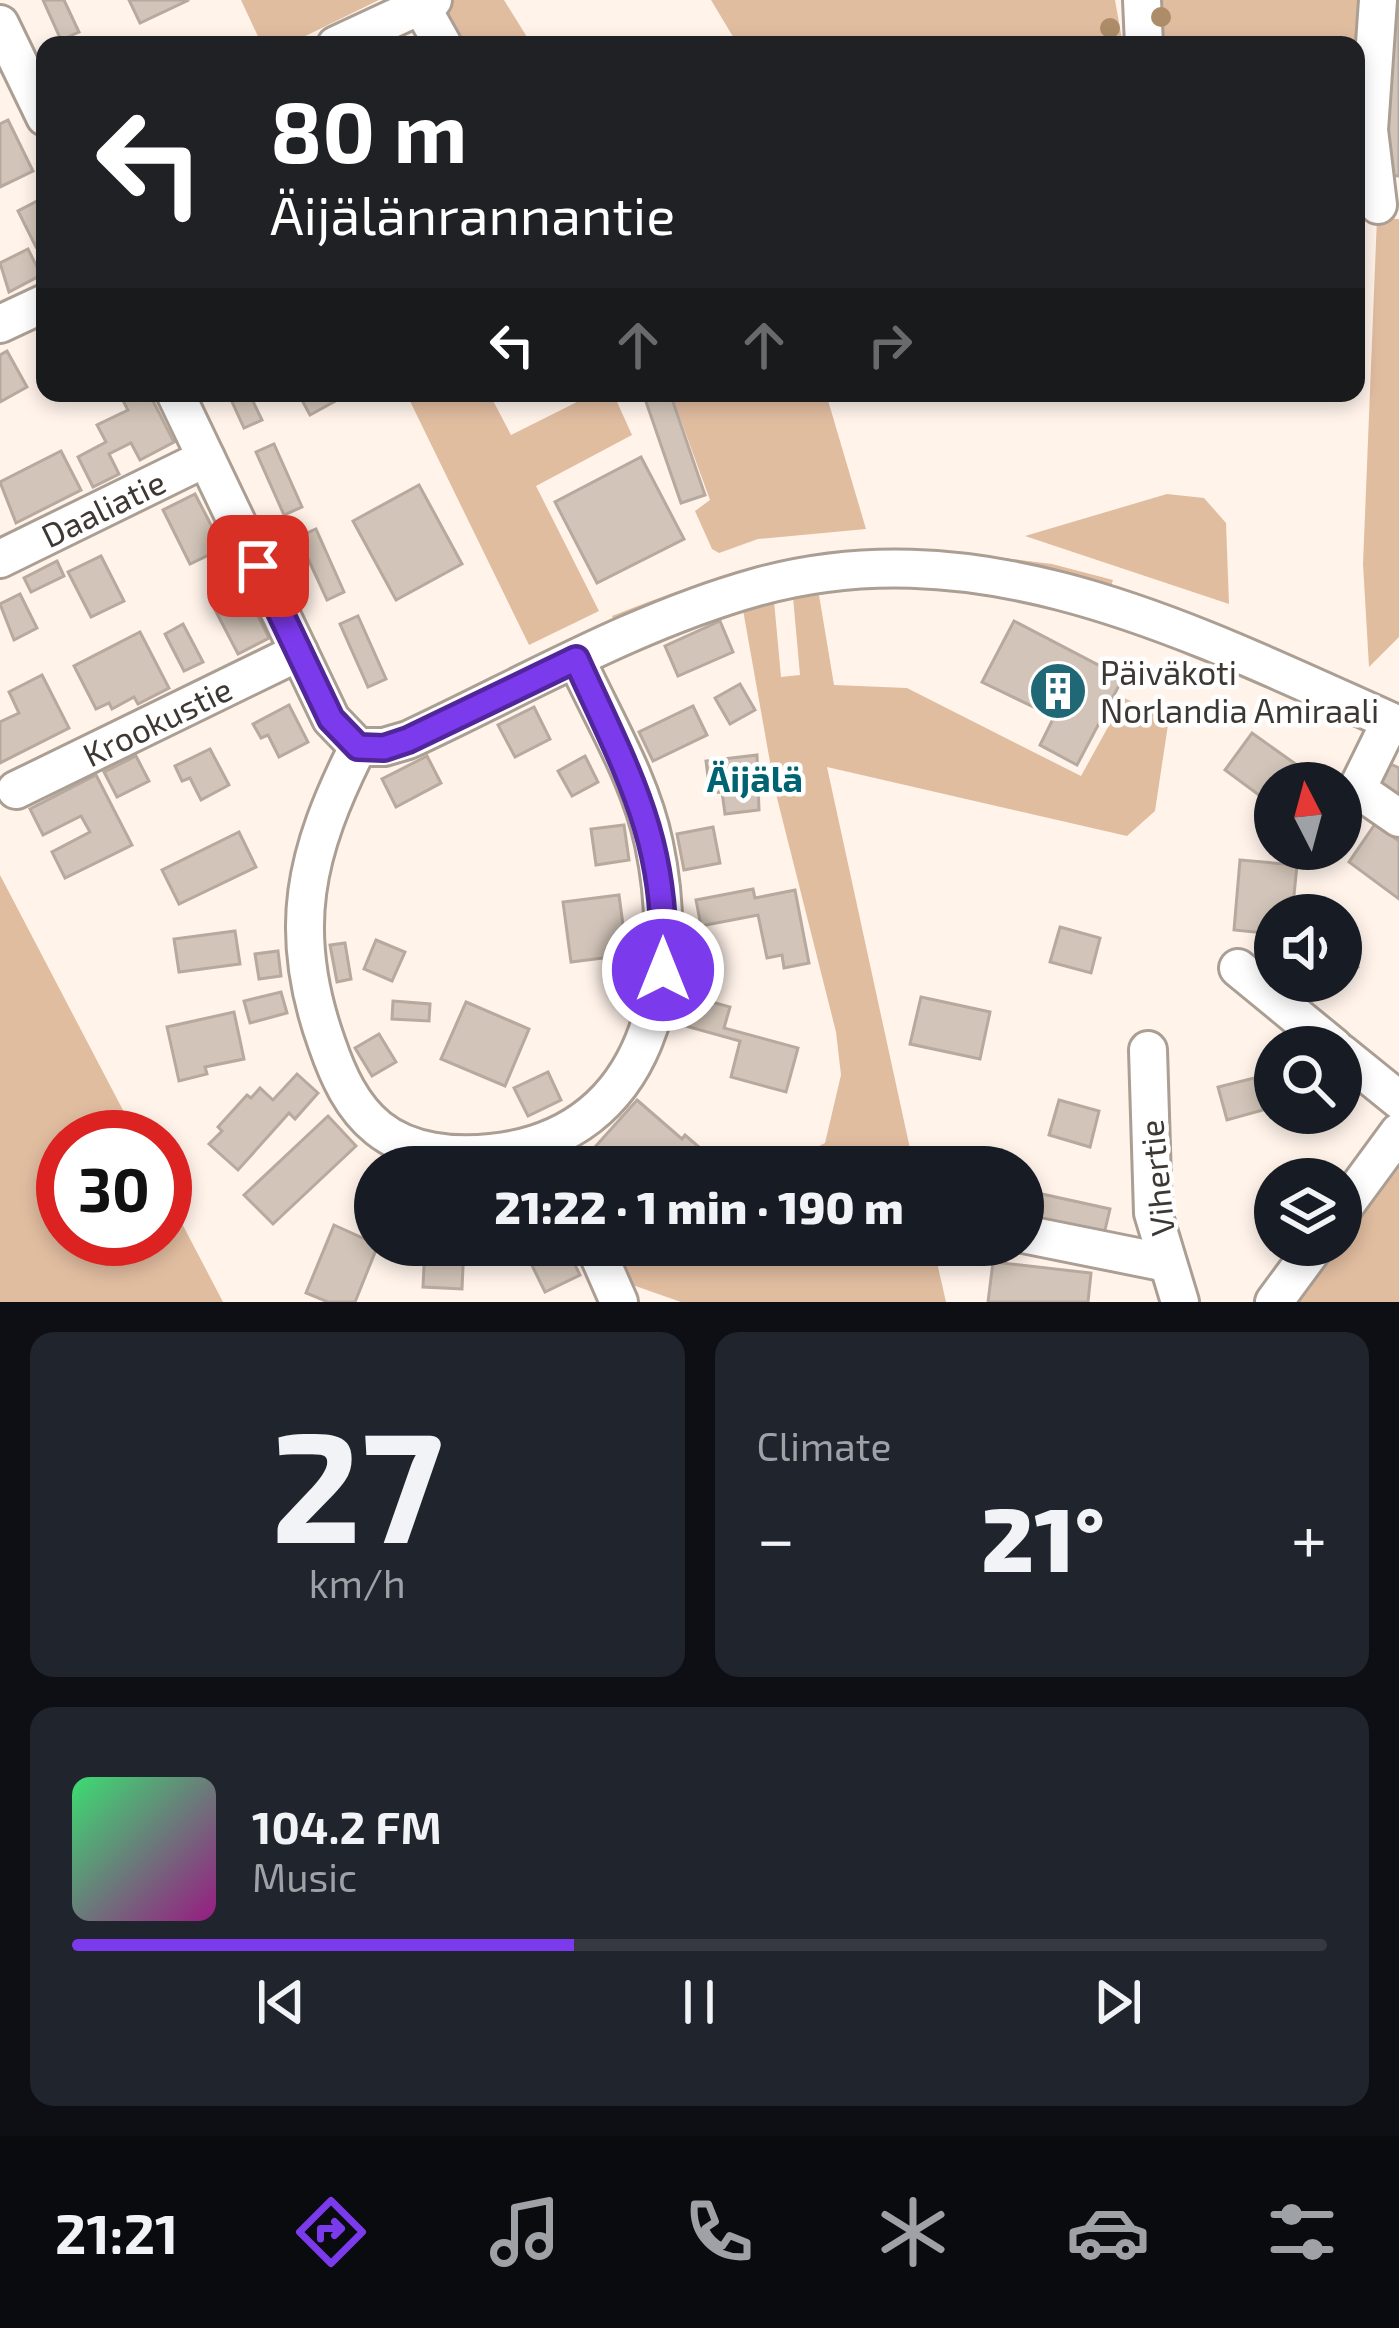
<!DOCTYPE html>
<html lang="en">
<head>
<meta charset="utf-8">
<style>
	:root { --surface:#171b24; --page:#20242c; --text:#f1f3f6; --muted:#9ea1a6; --line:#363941; --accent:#7c3aed }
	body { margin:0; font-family:"Exo 2",sans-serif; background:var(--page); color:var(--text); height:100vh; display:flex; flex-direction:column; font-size:45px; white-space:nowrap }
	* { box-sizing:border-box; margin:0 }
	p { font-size:39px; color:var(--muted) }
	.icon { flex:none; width:66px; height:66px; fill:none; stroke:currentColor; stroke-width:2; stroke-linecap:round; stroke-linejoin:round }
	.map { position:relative; height:1302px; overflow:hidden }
	.panel { display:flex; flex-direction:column; gap:30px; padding:30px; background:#0d0f14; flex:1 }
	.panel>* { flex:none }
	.guide { position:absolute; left:36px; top:36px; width:1329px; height:366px; border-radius:24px; box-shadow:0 6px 18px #0003; background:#202124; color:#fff; overflow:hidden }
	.needle { width:78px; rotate:354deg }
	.fabs { position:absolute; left:1254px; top:762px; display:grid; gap:24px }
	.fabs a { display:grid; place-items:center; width:108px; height:108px; border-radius:50%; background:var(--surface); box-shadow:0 6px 18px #0003; font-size:60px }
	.speed { position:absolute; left:36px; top:1110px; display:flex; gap:24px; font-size:60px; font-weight:700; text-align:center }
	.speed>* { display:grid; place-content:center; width:156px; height:156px; border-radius:50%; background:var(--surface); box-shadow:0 6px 18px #0003; line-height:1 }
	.speed .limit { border:18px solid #d22; background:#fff; color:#111 }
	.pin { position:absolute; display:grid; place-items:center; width:102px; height:102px; color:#fff; margin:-51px; border-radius:24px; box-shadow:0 6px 18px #0006 }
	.me { position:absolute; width:132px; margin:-66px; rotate:0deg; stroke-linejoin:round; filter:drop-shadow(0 0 9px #0008) }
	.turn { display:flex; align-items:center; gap:42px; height:252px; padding:0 36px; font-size:54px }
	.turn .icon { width:156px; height:156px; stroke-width:2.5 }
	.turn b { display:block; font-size:84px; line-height:102px }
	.lanes { display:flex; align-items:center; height:114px; padding:0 36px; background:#0003; justify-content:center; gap:60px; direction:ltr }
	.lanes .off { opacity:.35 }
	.big { font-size:90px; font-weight:800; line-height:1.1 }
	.panel .tile { flex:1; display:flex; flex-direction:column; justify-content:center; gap:18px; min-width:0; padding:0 42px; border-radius:24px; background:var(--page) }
	.panel .dial { align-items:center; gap:0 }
	.dial b { font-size:156px; line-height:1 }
	.song { display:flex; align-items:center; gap:36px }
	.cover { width:144px; height:144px; border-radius:18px; background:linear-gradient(135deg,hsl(140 70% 55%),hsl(310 70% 35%)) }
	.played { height:12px; border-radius:6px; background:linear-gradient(90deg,var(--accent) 40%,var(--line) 40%) }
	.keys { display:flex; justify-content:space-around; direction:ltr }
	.heat { display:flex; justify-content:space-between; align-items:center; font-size:66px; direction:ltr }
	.panel .tiles { flex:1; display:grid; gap:30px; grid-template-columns:1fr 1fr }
	.tile:last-child { grid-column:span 2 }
	.trip { position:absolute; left:354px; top:1146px; width:690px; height:120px; border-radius:60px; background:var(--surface); box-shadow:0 6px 18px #0003; font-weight:800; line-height:120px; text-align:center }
	.tab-bar { display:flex; height:192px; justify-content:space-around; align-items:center; background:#090b0e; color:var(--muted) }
	.tab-bar .icon { width:84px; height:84px }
	.tab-bar .current { color:var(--accent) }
	.tab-bar b { font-size:54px; color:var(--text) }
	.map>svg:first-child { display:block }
	.green { fill:#e1bda0 }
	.building { fill:#d2c4b8; stroke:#b7a99e; stroke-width:3 }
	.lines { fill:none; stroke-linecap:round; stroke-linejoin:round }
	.minor-casing { stroke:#ab9e93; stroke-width:42 }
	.minor { stroke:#fff; stroke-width:36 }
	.tree { fill:#ad8d69 }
	.route-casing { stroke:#51269a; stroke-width:30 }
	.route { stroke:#7c3aed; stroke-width:21 }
	.labels { text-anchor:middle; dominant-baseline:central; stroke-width:9; stroke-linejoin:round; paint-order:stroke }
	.street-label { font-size:33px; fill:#3d3833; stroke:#fff }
	.poi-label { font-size:33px; fill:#3d3833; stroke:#fff; text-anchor:start }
	.neighbourhood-label { font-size:36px; font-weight:bold; fill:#006371; stroke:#fff }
</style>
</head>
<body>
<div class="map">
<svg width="1399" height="1302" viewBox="0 0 1399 1302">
	<rect width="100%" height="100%" fill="#fff3ea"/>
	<g class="green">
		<polygon points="241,0 379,0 287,45 262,45"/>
		<polygon points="454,0 504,0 532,45 456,45 443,6"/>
		<polygon points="711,0 1115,0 1123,45 738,45"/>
		<polygon points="1150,0 1389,0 1381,180 1356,178 1356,45 1153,45"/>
		<polygon points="1377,218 1399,219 1399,637 1369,667 1363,564"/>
		<polygon points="406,393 489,393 511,435 595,393 613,393 632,435 536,486 599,611 529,645"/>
		<polygon points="671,393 844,393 827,397 866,529 758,539 719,553 712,549 695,511 710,500"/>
		<polygon points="1167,494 1204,498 1226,523 1229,604 1025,536"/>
		<path d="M937 550 1052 564 1113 580 1111 586 1001 565 936 559 616 626 612 616C719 572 821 549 937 550Z"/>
		<polygon points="819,595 834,685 907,688 1081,776 1124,698 1169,718 1155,811 1127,836 827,767 914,1167 780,1167 825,1143 841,1075 836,1032 775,790 743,610 774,601 781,677 800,675 793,597"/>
		<polygon points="0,875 137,1137 63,1137 63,1239 165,1239 165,1191 223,1302 0,1302"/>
		<polygon points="1399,1165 1399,1302 1293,1302"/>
		<polygon points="629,1245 933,1245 946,1302 681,1302 624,1282 624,1248"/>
	</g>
	<g class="building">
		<polygon points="43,0 64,0 79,32 61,40"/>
		<polygon points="129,0 189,0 140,23"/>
		<polygon points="1388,0 1399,0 1399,176 1381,175"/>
		<polygon points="8,120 33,171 0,187 0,124"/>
		<polygon points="45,197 45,243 36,247 18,211"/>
		<polygon points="28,249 41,275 9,292 0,263"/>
		<polygon points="7,351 27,387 0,402 0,355"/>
		<polygon points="149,393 174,442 140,460 131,443 109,454 119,474 93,487 78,457 106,442 97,425 128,410 120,395"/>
		<polygon points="228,393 249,393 262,420 244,428"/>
		<polygon points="298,393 350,393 310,415"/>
		<polygon points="643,393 670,393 705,495 681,503"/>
		<polygon points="274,444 302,507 284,515 256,452"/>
		<polygon points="61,451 81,490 16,523 0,482"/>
		<polygon points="641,457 684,539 597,583 555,502"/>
		<polygon points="419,485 462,564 396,600 353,521"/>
		<polygon points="195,494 223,548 190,564 163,510"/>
		<polygon points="316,529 344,592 327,600 298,537"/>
		<polygon points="101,556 124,601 91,617 68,572"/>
		<polygon points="57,561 64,576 31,592 24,578"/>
		<polygon points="243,586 269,638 238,654 211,602"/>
		<polygon points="20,594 37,628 14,640 0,604"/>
		<polygon points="358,616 386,679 368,687 340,624"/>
		<polygon points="720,621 733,652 678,676 665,646"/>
		<polygon points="1014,621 1123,678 1077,765 1040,745 1054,717 982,682"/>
		<polygon points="183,624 203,662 184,671 165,634"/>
		<polygon points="140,632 169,688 138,704 134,697 112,709 109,703 96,709 74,666"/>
		<polygon points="42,675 69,728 0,763 0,722 19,713 9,692"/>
		<polygon points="740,684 755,710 730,724 715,698"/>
		<polygon points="289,705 308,742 279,757 268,735 261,738 253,724"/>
		<polygon points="693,706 707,735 653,761 639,732"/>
		<polygon points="534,707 550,739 515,757 498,725"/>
		<polygon points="1252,733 1304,770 1300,776 1310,783 1275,783 1275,814 1271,811 1274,806 1225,770"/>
		<polygon points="210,749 229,785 201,800 190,778 182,781 175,766"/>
		<polygon points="757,755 759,810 725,814 722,792 710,793 706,761"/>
		<polygon points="136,756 149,781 117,797 104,772"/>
		<polygon points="427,756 441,783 396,807 382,779"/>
		<polygon points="585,756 598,782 572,796 558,771"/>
		<polygon points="1388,763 1399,768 1399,802 1376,792"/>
		<polygon points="96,775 132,845 65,878 52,852 90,832 81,816 43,835 30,809"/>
		<polygon points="1375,824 1399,841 1399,899 1349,862"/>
		<polygon points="624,825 629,860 596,865 591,829"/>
		<polygon points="713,827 720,863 684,870 677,834"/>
		<polygon points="239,832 256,867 179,904 162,870"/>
		<polygon points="1240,860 1297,865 1292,915 1275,915 1275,934 1234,930"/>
		<polygon points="753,889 755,898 795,890 809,963 784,968 782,955 767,958 758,915 701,926 696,900"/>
		<polygon points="619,895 627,955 571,962 563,902"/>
		<polygon points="1060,927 1100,938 1091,973 1050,962"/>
		<polygon points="235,931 240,964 179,972 174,939"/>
		<polygon points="1347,932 1358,967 1341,972 1341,934"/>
		<polygon points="376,940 405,952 392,981 364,969"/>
		<polygon points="345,943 351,979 337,982 330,945"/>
		<polygon points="278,951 281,976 259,979 255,954"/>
		<polygon points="281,992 287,1013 250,1023 244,1001"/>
		<polygon points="690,996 730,1007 724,1028 798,1048 786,1092 731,1077 740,1041 682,1025"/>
		<polygon points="921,997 990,1012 980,1059 910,1044"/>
		<polygon points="393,1001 430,1004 429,1021 392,1019"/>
		<polygon points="466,1002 529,1029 505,1086 441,1059"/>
		<polygon points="234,1012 244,1059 205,1067 207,1074 179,1081 167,1027"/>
		<polygon points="379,1034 396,1062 372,1076 355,1048"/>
		<polygon points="548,1072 561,1100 528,1116 514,1088"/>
		<polygon points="297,1074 318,1093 295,1119 289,1113 238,1170 209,1144 222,1131 218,1127 247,1095 251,1098 260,1088 273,1100"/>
		<polygon points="1254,1078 1263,1110 1227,1120 1218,1087"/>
		<polygon points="637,1100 682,1139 685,1135 722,1167 687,1167 672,1153 641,1167 604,1167 595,1147"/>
		<polygon points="1059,1100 1099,1111 1090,1147 1049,1135"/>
		<polygon points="328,1116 356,1146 273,1224 244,1195"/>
		<polygon points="1042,1194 1110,1209 1104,1234 1036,1219"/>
		<polygon points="334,1225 378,1245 355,1302 328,1302 306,1293"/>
		<polygon points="425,1245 464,1245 462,1289 423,1287"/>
		<polygon points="522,1245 565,1245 580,1275 545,1292"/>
		<polygon points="993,1262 1091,1273 1088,1302 988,1302"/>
	</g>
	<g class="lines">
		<defs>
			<g id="minor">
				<polyline points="1142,0 1144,45"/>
				<polyline points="421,6 443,45"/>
				<polyline points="0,24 45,117"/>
				<polyline points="336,45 433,0"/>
				<polyline points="1378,205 1369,130 1378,0"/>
				<polyline points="0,324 45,303"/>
				<path d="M175 393 331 719 358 747H384L408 740C522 687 635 621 757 587 985 524 1197 635 1399 725"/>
				<polyline points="0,559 206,458"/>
				<polyline points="1390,722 1357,789 1399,818"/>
				<path d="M358 747C305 852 286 930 327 1044 338 1076 352 1107 378 1128 409 1153 454 1157 491 1153 652 1136 682 977 654 844 641 780 603 718 576 659"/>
				<polyline points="16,790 299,652"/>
				<polyline points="1238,968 1334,1047"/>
				<polyline points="1148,1050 1153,1213 1180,1302"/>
				<polyline points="1341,1053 1399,1100"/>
				<polyline points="1341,1211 1399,1132"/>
				<polyline points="1023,1234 1167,1263"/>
				<polyline points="594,1245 619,1302"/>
				<polyline points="1274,1302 1316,1245"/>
			</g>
		</defs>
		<use href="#minor" class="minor-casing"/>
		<use href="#minor" class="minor"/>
	</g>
	<g class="tree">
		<circle cx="1161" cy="17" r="10"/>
		<circle cx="1110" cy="28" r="10"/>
	</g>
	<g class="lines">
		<defs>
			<path id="route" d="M258 566 331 719 358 747 384 748 408 740 576 659C627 772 669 841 663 970"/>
		</defs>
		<use href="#route" class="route-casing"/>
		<use href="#route" class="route"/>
	</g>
	<defs>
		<symbol id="building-disc" viewBox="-11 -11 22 22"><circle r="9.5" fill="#206875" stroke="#fff"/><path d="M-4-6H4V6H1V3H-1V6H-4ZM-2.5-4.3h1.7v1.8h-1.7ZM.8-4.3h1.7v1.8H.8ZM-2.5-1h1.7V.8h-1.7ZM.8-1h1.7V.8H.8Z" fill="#fff"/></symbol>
	</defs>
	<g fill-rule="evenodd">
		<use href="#building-disc" x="1025" y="658" width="66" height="66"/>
	</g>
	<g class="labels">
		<g class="street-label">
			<text transform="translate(103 508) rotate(-26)">Daaliatie</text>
			<text transform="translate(157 721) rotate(-26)">Krookustie</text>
			<text transform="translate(1156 1178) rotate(-96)">Vihertie</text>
		</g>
		<g class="poi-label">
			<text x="1100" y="672">Päiväkoti<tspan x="1100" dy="38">Norlandia Amiraali</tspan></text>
		</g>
		<g class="neighbourhood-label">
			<text x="755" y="777">Äijälä</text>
		</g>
	</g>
</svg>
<div class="fabs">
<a><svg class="needle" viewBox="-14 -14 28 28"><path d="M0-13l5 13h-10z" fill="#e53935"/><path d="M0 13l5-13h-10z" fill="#9ea1a6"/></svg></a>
<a><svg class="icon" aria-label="sound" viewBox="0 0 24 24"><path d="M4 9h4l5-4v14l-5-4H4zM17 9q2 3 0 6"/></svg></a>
<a><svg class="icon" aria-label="search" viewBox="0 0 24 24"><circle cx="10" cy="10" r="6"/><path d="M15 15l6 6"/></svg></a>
<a><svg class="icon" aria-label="layers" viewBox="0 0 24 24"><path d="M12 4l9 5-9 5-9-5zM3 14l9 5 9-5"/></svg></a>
</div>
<div class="speed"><div class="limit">30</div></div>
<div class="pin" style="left:258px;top:566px;background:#d93025"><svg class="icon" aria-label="arrive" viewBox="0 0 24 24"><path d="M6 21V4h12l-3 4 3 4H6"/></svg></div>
<svg class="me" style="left:663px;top:970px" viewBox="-20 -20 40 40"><circle r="17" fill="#7c3aed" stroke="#fff" stroke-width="3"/><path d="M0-11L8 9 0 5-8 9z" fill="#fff"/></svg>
<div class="trip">21:22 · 1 min · 190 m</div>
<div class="guide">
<div class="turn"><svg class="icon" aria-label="left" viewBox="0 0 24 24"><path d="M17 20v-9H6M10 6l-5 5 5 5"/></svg><div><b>80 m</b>Äijälänrannantie</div></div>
<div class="lanes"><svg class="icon" aria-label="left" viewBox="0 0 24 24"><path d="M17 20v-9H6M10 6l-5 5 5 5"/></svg><svg class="icon off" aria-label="ahead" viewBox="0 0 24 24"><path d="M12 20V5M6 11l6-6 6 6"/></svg><svg class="icon off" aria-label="ahead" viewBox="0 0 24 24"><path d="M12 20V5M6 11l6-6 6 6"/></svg><svg class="icon off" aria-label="right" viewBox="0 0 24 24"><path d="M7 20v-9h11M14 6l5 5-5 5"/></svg></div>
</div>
</div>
<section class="panel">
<div class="tiles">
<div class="tile dial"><b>27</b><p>km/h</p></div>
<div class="tile"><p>Climate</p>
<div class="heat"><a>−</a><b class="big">21°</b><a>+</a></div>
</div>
<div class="tile">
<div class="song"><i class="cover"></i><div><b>104.2 FM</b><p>Music</p></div></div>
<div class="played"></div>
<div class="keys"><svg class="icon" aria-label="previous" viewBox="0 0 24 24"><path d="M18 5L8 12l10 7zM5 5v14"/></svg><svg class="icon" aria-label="pause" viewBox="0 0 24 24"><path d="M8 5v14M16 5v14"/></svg><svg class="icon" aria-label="next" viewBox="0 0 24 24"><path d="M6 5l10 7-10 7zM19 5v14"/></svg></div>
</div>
</div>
</section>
<nav class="tab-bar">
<b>21:21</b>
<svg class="icon current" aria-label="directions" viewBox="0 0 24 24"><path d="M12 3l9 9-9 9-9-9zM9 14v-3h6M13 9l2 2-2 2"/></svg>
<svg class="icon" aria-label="music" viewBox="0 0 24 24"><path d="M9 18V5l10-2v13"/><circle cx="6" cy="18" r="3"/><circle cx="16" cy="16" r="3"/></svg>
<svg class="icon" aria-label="phone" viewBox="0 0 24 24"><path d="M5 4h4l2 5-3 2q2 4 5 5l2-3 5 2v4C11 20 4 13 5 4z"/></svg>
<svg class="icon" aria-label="climate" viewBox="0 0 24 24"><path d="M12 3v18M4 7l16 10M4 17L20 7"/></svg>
<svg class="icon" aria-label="car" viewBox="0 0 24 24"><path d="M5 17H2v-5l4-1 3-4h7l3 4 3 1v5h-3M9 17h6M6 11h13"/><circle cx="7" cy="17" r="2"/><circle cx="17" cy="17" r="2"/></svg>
<svg class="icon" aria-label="filters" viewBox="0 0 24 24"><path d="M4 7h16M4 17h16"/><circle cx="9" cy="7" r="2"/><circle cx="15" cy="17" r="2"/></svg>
</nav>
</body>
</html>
